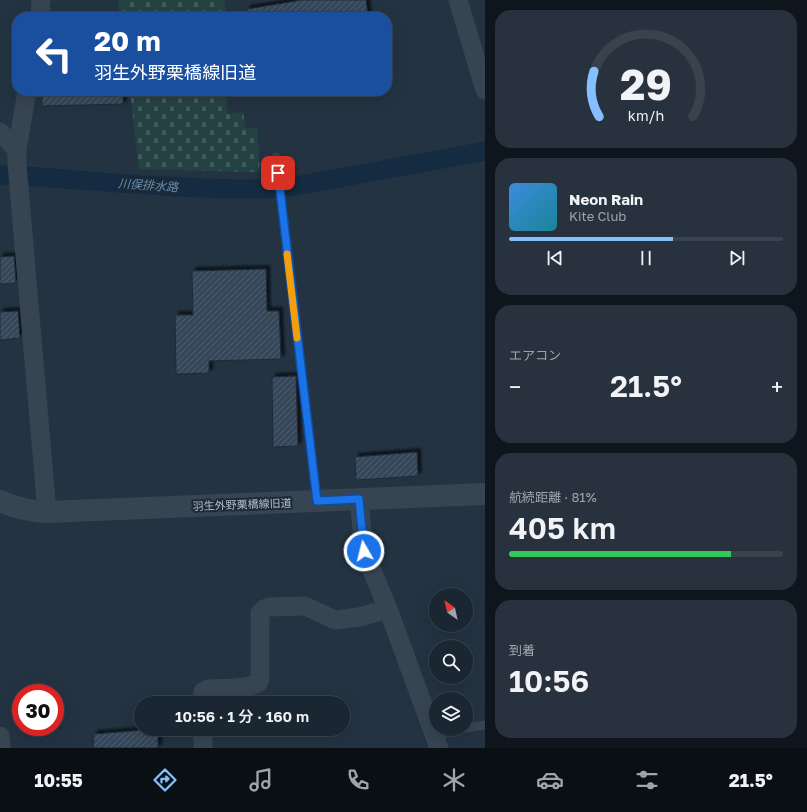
<!DOCTYPE html>
<html lang="ja">
<head>
<meta charset="utf-8">
<style>
	:root { --surface:#1a2632; --page:#27323e; --text:#f1f3f6; --muted:#9fa5ac; --line:#38434d; --accent:#85bfff }
	body { margin:0; font-family:"Golos Text","Noto Sans JP",sans-serif; background:var(--page); color:var(--text); height:100vh; display:flex; flex-direction:column; font-size:15px; white-space:nowrap }
	* { box-sizing:border-box; margin:0 }
	p { font-size:13px; color:var(--muted) }
	.icon { flex:none; width:22px; height:22px; fill:none; stroke:currentColor; stroke-width:2; stroke-linecap:round; stroke-linejoin:round }
	.map { position:relative; flex:1; overflow:hidden }
	.drawer { display:flex; flex-direction:column; gap:10px; padding:10px; background:#0e151c; width:322px }
	.drawer>* { flex:none }
	.hud { position:absolute; left:12px; top:12px; width:380px; height:84px; border-radius:16px; box-shadow:0 4px 16px #0002,0 0 0 1px var(--line); background:#1a4fa0; color:#fff; overflow:hidden }
	.needle { width:26px; rotate:326deg }
	.controls { position:absolute; left:429px; top:588px; display:grid; gap:8px }
	.controls a { display:grid; place-items:center; width:44px; height:44px; border-radius:50%; background:var(--surface); box-shadow:0 4px 16px #0002,0 0 0 1px var(--line); font-size:20px }
	.speed { position:absolute; left:12px; top:684px; display:flex; gap:8px; font-size:20px; font-weight:700; text-align:center }
	.speed>* { display:grid; place-content:center; width:52px; height:52px; border-radius:50%; background:var(--surface); box-shadow:0 4px 16px #0002,0 0 0 1px var(--line); line-height:1 }
	.speed .limit { border:6px solid #d22; background:#fff; color:#111 }
	.pin { position:absolute; display:grid; place-items:center; width:34px; height:34px; color:#fff; margin:-17px; border-radius:8px; box-shadow:0 2px 6px #0006 }
	.me { position:absolute; width:44px; margin:-22px; rotate:352deg; stroke-linejoin:round; filter:drop-shadow(0 0 3px #0008) }
	.turn { display:flex; align-items:center; gap:14px; height:84px; padding:0 16px; font-size:18px }
	.turn .icon { width:52px; height:52px; stroke-width:2.5 }
	.turn b { display:block; font-size:28px; line-height:34px }
	.big { font-size:30px; font-weight:600; line-height:1.1 }
	.drawer .card { flex:1; display:flex; flex-direction:column; justify-content:center; gap:6px; min-width:0; padding:0 14px; border-radius:16px; background:var(--page) }
	.drawer .dial { align-items:center; gap:0 }
	.dial svg { height:104px; overflow:visible; fill:none; stroke:var(--line); stroke-width:7; stroke-linecap:round; text-anchor:middle }
	.dial text { fill:var(--text); stroke:none }
	.song { display:flex; align-items:center; gap:12px }
	.cover { width:48px; height:48px; border-radius:6px; background:linear-gradient(135deg,hsl(210 70% 55%),hsl(190 70% 35%)) }
	.played { height:4px; border-radius:2px; background:linear-gradient(90deg,var(--accent) 60%,var(--line) 60%) }
	.keys { display:flex; justify-content:space-around; direction:ltr }
	.heat { display:flex; justify-content:space-between; align-items:center; font-size:22px; direction:ltr }
	.charge { height:6px; border-radius:3px; background:linear-gradient(90deg,#34c759 81%,var(--line) 0) }
	.trip { position:absolute; left:134px; top:696px; width:216px; height:40px; border-radius:20px; background:var(--surface); box-shadow:0 4px 16px #0002,0 0 0 1px var(--line); font-weight:600; line-height:40px; text-align:center }
	.tab-bar { display:flex; height:64px; justify-content:space-around; align-items:center; background:#0a0f14; color:var(--muted) }
	.tab-bar .icon { width:28px; height:28px }
	.tab-bar .selected { color:var(--accent) }
	.tab-bar b { font-size:18px; color:var(--text) }
	main { display:flex; flex:1; min-height:0 }
	.map>svg:first-child { display:block }
	.cemetery { fill:url(#cemetery-stones) }
	.lines { fill:none; stroke-linecap:round; stroke-linejoin:round }
	.canal { stroke:#142b41; stroke-width:19 }
	.building { fill:url(#building-hatch); stroke:#1e2b39; filter:url(#shadow) }
	.service { stroke:#374451; stroke-width:9 }
	.minor { stroke:#374451; stroke-width:19 }
	.tertiary { stroke:#374451; stroke-width:22 }
	.route-casing { stroke:#114b97; stroke-width:10 }
	.route { stroke:#1a73e8; stroke-width:7 }
	.slow { stroke:#f59e0b; stroke-width:7 }
	.labels { text-anchor:middle; dominant-baseline:central; stroke-width:4; stroke-linejoin:round; paint-order:stroke }
	.street-label { font-size:11px; fill:#b4bfcc; stroke:#1c2937 }
	.water-label { font-size:12px; font-style:italic; fill:#698dae; stroke:#1c2937 }
</style>
</head>
<body>
<main>
<div class="map">
<svg width="485" height="748" viewBox="0 0 485 748">
	<defs>
		<pattern id="cemetery-stones" width="16" height="16" patternUnits="userSpaceOnUse"><rect width="16" height="16" fill="#254243"/><path d="M2 7V4a2 2 0 0 1 4 0v3zM10 15v-3a2 2 0 0 1 4 0v3z" fill="#425c5d"/></pattern>
		<pattern id="building-hatch" width="6" height="6" patternUnits="userSpaceOnUse"><rect width="6" height="6" fill="#344758"/><path d="M-1 1l2-2M0 6l6-6M5 7l2-2" fill="none" stroke="#4f606f"/></pattern>
		<filter id="shadow"><feDropShadow dx="3.5" dy="-3.5" stdDeviation="1" flood-color="#0009"/></filter>
	</defs>
	<rect width="100%" height="100%" fill="#233342"/>
	<g class="cemetery">
		<polygon points="118,0 224,0 227,17 120,17"/>
		<polygon points="130,91 225,91 228,114 243,112 246,129 257,128 260,172 139,169"/>
	</g>
	<g class="lines">
		<g class="canal">
			<polyline points="0,175 7,175"/>
			<path d="M25 176C107 182 189 190 272 189"/>
			<polyline points="290,187 485,151"/>
		</g>
	</g>
	<g class="building">
		<polygon points="302,0 366,0 368,17 320,17 319,13 292,17 247,17 247,9"/>
		<polygon points="42,91 123,91 123,104 42,106"/>
		<polygon points="14,256 16,283 0,284 0,257"/>
		<polygon points="266,269 267,311 279,311 281,359 209,361 209,373 176,374 175,315 193,315 192,271"/>
		<polygon points="18,311 20,338 0,340 0,312"/>
		<polygon points="296,376 298,446 273,447 272,377"/>
		<polygon points="417,452 418,476 356,480 355,457"/>
		<polygon points="158,729 158,748 93,748 94,734"/>
	</g>
	<g class="lines">
		<g class="service">
			<polyline points="276,157 317,501"/>
			<polyline points="466,728 485,725"/>
			<polyline points="434,735 461,729"/>
		</g>
		<g class="minor">
			<polyline points="458,0 485,90"/>
			<polyline points="40,17 41,0"/>
			<polyline points="27,91 17,150 17,164 47,512"/>
			<polyline points="0,132 17,150"/>
			<polyline points="359,499 364,551 388,609 439,748"/>
			<path d="M202 703 203 692 208 689C223 688 244 690 258 683L260 679V613L264 609 269 607 305 606 335 620 359 617 388 609"/>
			<polyline points="203,729 203,748"/>
			<polyline points="0,736 1,748"/>
		</g>
		<path class="tertiary" d="M0 501C16 508 29 511 47 512L485 494"/>
	</g>
	<g class="lines">
		<defs>
			<polyline id="route" points="278,173 317,501 359,499 364,551"/>
		</defs>
		<use href="#route" class="route-casing"/>
		<use href="#route" class="route"/>
		<polyline class="slow" points="287,254 297,338"/>
	</g>
	<g class="labels">
		<g class="street-label">
			<text transform="translate(242 504) rotate(-2)">羽生外野栗橋線旧道</text>
		</g>
		<g class="water-label">
			<text transform="translate(148 185) rotate(4)">川俣排水路</text>
		</g>
	</g>
</svg>
<div class="controls">
<a><svg class="needle" viewBox="-14 -14 28 28"><path d="M0-13l5 13h-10z" fill="#e53935"/><path d="M0 13l5-13h-10z" fill="#9fa5ac"/></svg></a>
<a><svg class="icon" aria-label="search" viewBox="0 0 24 24"><circle cx="10" cy="10" r="6"/><path d="M15 15l6 6"/></svg></a>
<a><svg class="icon" aria-label="layers" viewBox="0 0 24 24"><path d="M12 4l9 5-9 5-9-5zM3 14l9 5 9-5"/></svg></a>
</div>
<div class="speed"><div class="limit">30</div></div>
<div class="pin" style="left:278px;top:173px;background:#d93025"><svg class="icon" aria-label="arrive" viewBox="0 0 24 24"><path d="M6 21V4h12l-3 4 3 4H6"/></svg></div>
<svg class="me" style="left:364px;top:551px" viewBox="-20 -20 40 40"><circle r="17" fill="#1a73e8" stroke="#fff" stroke-width="3"/><path d="M0-11L8 9 0 5-8 9z" fill="#fff"/></svg>
<div class="trip">10:56 · 1 分 · 160 m</div>
<div class="hud">
<div class="turn"><svg class="icon" aria-label="left" viewBox="0 0 24 24"><path d="M17 20v-9H6M10 6l-5 5 5 5"/></svg><div><b>20 m</b>羽生外野栗橋線旧道</div></div>
</div>
</div>
<section class="drawer">
<div class="card dial"><svg viewBox="0 0 100 80">
<path d="M14 69A42 42 0 1 1 86 69"/>
<path d="M14 69A42 42 0 0 1 10 34" stroke="#85bfff"/>
<text x="50" y="56" font-size="32" font-weight="700">29</text>
<text x="50" y="72" font-size="11">km/h</text>
</svg></div>
<div class="card">
<div class="song"><i class="cover"></i><div><b>Neon Rain</b><p>Kite Club</p></div></div>
<div class="played"></div>
<div class="keys"><svg class="icon" aria-label="previous" viewBox="0 0 24 24"><path d="M18 5L8 12l10 7zM5 5v14"/></svg><svg class="icon" aria-label="pause" viewBox="0 0 24 24"><path d="M8 5v14M16 5v14"/></svg><svg class="icon" aria-label="next" viewBox="0 0 24 24"><path d="M6 5l10 7-10 7zM19 5v14"/></svg></div>
</div>
<div class="card"><p>エアコン</p>
<div class="heat"><a>−</a><b class="big">21.5°</b><a>+</a></div>
</div>
<div class="card"><p>航続距離 · 81%</p><b class="big">405 km</b><div class="charge"></div></div>
<div class="card"><p>到着</p><b class="big">10:56</b></div>
</section>
</main>
<nav class="tab-bar">
<b>10:55</b>
<svg class="icon selected" aria-label="directions" viewBox="0 0 24 24"><path d="M12 3l9 9-9 9-9-9zM9 14v-3h6M13 9l2 2-2 2"/></svg>
<svg class="icon" aria-label="music" viewBox="0 0 24 24"><path d="M9 18V5l10-2v13"/><circle cx="6" cy="18" r="3"/><circle cx="16" cy="16" r="3"/></svg>
<svg class="icon" aria-label="phone" viewBox="0 0 24 24"><path d="M5 4h4l2 5-3 2q2 4 5 5l2-3 5 2v4C11 20 4 13 5 4z"/></svg>
<svg class="icon" aria-label="climate" viewBox="0 0 24 24"><path d="M12 3v18M4 7l16 10M4 17L20 7"/></svg>
<svg class="icon" aria-label="car" viewBox="0 0 24 24"><path d="M5 17H2v-5l4-1 3-4h7l3 4 3 1v5h-3M9 17h6M6 11h13"/><circle cx="7" cy="17" r="2"/><circle cx="17" cy="17" r="2"/></svg>
<svg class="icon" aria-label="filters" viewBox="0 0 24 24"><path d="M4 7h16M4 17h16"/><circle cx="9" cy="7" r="2"/><circle cx="15" cy="17" r="2"/></svg>
<b>21.5°</b>
</nav>
</body>
</html>
